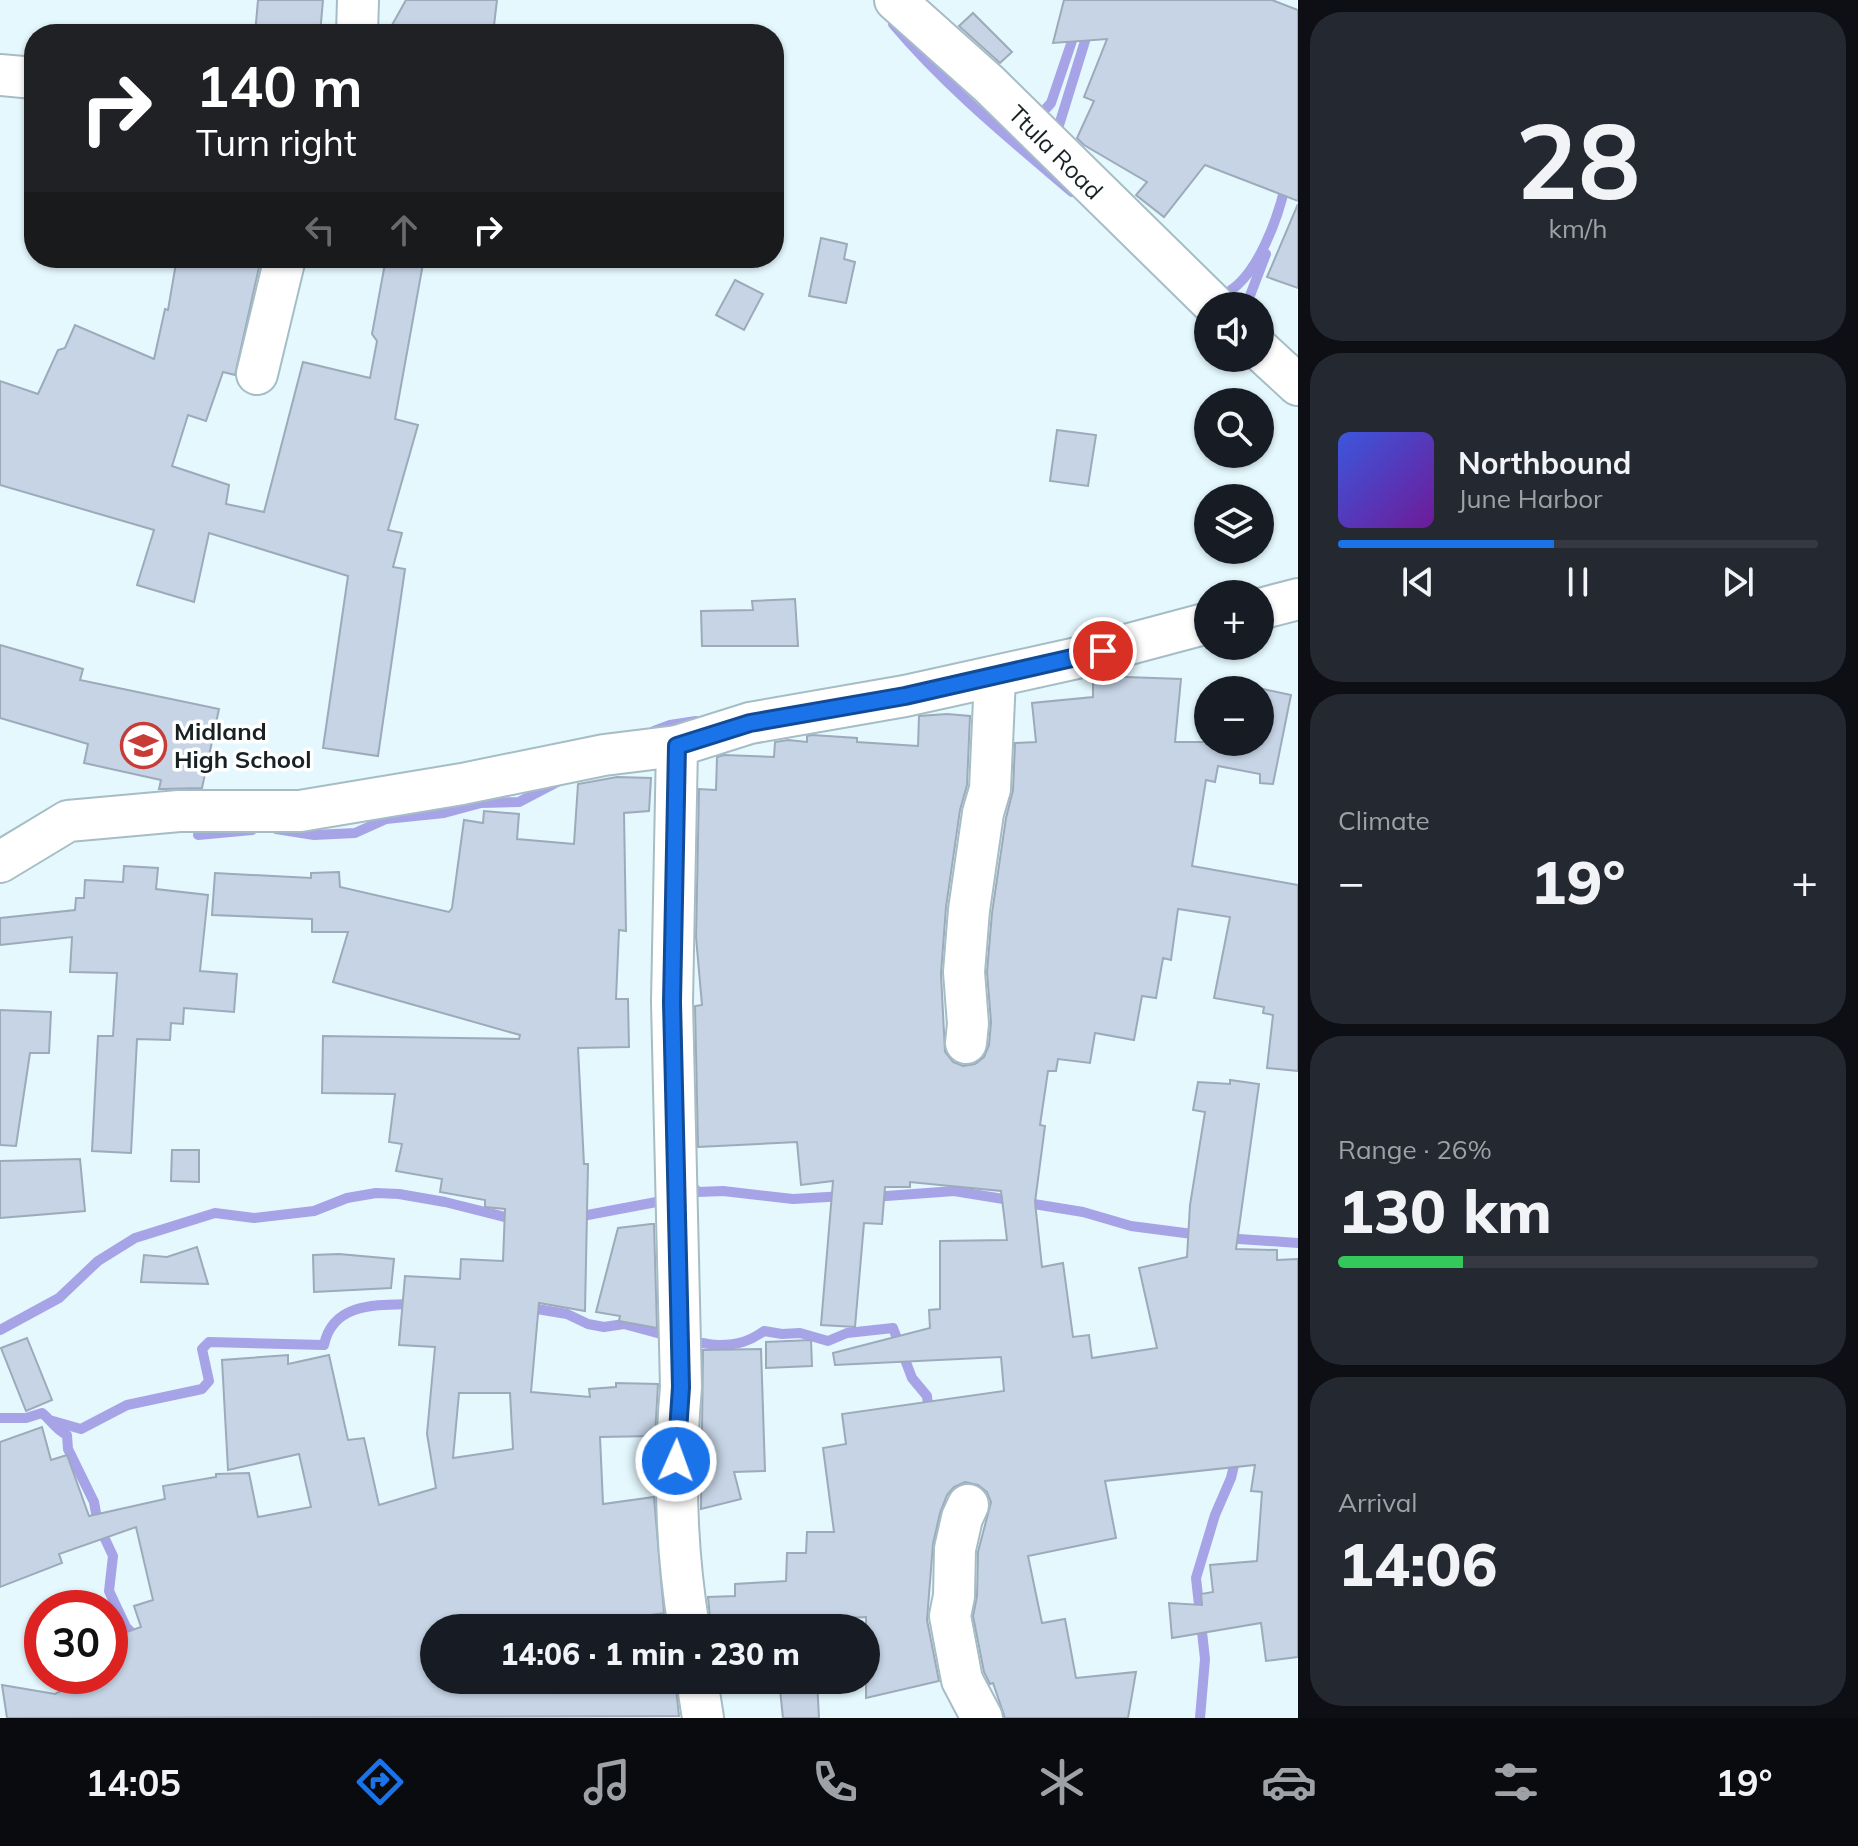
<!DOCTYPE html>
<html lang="en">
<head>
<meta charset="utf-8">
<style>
	:root { --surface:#171b24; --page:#242831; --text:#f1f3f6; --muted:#9ea1a6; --line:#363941; --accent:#1a73e8 }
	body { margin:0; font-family:Mulish,sans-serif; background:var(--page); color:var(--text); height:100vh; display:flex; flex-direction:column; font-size:30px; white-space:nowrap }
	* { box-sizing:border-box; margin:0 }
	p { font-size:26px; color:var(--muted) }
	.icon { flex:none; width:44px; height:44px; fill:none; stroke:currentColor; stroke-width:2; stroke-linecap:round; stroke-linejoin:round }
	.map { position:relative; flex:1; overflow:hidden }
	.drawer { display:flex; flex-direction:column; gap:12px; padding:12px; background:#0d0f14; width:560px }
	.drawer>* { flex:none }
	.guide { position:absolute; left:24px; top:24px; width:760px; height:244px; border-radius:32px; box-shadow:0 2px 6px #0004; background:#202124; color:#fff; overflow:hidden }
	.controls { position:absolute; left:1194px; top:292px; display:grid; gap:16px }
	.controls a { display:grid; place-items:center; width:80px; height:80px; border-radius:50%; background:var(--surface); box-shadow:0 2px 6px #0004; font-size:40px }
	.speed { position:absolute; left:24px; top:1590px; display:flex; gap:16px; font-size:40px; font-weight:700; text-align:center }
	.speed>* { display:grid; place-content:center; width:104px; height:104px; border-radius:50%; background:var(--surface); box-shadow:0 2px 6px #0004; line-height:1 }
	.speed .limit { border:12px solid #d22; background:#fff; color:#111 }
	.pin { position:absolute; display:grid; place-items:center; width:68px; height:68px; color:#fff; margin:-34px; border:4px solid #fff; border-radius:50%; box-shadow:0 2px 8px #0007 }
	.me { position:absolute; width:88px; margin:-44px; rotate:2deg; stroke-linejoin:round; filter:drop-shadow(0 0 6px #0008) }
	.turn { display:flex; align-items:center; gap:28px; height:168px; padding:0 40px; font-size:36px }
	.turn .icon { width:104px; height:104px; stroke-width:2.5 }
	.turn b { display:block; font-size:56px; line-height:68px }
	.lanes { display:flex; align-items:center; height:76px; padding:0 40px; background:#0003; justify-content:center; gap:40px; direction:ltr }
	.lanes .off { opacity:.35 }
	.big { font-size:60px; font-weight:800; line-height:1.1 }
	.drawer .card { flex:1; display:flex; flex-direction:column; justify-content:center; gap:12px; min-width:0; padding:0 28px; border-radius:32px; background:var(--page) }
	.drawer .dial { align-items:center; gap:0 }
	.dial b { font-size:104px; line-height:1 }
	.song { display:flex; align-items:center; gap:24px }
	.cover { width:96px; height:96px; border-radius:12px; background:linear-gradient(135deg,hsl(230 70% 55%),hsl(280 70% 35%)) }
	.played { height:8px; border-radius:4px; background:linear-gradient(90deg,var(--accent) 45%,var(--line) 45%) }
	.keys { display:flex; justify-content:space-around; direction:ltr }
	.heat { display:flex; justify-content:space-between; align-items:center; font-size:44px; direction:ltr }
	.charge { height:12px; border-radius:6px; background:linear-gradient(90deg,#34c759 26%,var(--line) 0) }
	.trip { position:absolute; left:420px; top:1614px; width:460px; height:80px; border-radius:40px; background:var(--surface); box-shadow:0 2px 6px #0004; font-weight:800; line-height:80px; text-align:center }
	.tabs { display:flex; height:128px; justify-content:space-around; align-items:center; background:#090b0e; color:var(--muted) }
	.tabs .icon { width:56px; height:56px }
	.tabs .selected { color:var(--accent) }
	.tabs b { font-size:36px; color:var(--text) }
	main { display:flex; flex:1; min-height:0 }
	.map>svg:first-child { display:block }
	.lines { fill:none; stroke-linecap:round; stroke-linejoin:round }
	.stream { stroke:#a7a3e7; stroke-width:10 }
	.building { fill:#c6d4e5; stroke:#9caaba; stroke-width:2; fill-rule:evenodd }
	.minor-casing { stroke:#a6bdc5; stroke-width:44 }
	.minor { stroke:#fff; stroke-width:40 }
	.route-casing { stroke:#114b97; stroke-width:20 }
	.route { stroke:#1a73e8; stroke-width:14 }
	.labels { text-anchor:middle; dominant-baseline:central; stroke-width:7; stroke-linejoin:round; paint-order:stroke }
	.street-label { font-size:24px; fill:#182124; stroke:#fff }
	.poi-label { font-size:24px; font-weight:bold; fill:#182124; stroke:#fff; text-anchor:start }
</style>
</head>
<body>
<main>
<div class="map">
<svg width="1298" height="1718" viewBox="0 0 1298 1718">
	<rect width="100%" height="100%" fill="#e4f8fe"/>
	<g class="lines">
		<g class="stream">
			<path d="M893 24C946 87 1010 139 1072 192"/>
			<polyline points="1039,116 1051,103 1075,32"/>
			<polyline points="1056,135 1089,28"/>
			<path d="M1220 291 1224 294C1257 279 1279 216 1286 182"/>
			<polyline points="1246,306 1266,254"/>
			<polyline points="654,731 670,725 696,721"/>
			<polyline points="276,829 314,835 355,833 386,819 444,813 481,803 519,802 561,780"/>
			<polyline points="198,835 252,830"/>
			<polyline points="687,1181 698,1192 723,1191 793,1199 845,1196"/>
			<polyline points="873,1197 954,1191 1083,1212 1131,1226 1200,1235"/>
			<polyline points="577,1217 667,1200"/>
			<polyline points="1224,1238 1298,1243"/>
			<polyline points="525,1307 567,1314 588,1324 604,1327 624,1324 672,1337"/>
			<polyline points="0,1330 59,1298 98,1261 135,1238 215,1213 254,1218 314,1211 347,1198 376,1193 399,1194 445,1202 517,1220"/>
			<path d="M688 1345C697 1340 708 1345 720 1345 738 1345 750 1341 764 1331L782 1334 800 1333 828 1341 847 1333 893 1328 912 1378 927 1396 929 1414"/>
			<path d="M0 1418H26L42 1413C51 1420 56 1430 67 1435L68 1449 94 1502 98 1524 113 1556 109 1591 126 1627 139 1640"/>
			<path d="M53 1421 81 1429 127 1405 202 1389 209 1381 202 1349 209 1342 324 1345C333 1302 377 1305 413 1304"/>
			<polyline points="1200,1718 1205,1659 1196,1578 1215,1515 1231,1478 1236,1457"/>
		</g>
	</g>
	<g class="building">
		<polygon points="258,0 323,0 320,34 255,34"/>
		<polygon points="406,0 497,0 493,34 387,34"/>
		<polygon points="1064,0 1272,0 1298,10 1298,201 1205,165 1164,217 1136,195 1147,182 1084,145 1077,138 1094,101 1084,97 1107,39 1053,43"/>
		<polygon points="973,13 1012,52 1000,63 959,26"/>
		<polygon points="1298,204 1298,288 1267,277"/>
		<polygon points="821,238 847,244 844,259 855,262 846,303 809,296"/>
		<polygon points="192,258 261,258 235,375 223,372 206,421 188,415 172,466 229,485 226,504 264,512 303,362 370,378 377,341 372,334 386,258 424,258 395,419 418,425 388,530 402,533 393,567 405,569 378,756 323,748 348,576 209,533 194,602 137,585 154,530 0,485 0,381 38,394 58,350 65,348 75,325 154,359 165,309 168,310 176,263 192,264"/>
		<polygon points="735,280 763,294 744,330 716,315"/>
		<polygon points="1057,430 1096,435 1088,486 1050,481"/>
		<polygon points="795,599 798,646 702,646 701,611 753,610 752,601"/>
		<polygon points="0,645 83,669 80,680 219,709 202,788 163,789 159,789 161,780 84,763 88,744 0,718"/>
		<polygon points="1098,676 1181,679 1175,742 1260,742 1260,703 1263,689 1291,695 1273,784 1260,783 1260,774 1218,766 1215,782 1206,780 1192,866 1298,885 1298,1071 1267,1068 1273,1015 1263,1013 1264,1007 1214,998 1230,917 1178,909 1171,960 1163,958 1156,998 1142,996 1134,1040 1095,1033 1090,1063 1058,1059 1056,1071 1048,1071 1040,1125 1045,1126 1035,1202 1042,1267 1063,1263 1073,1337 1089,1335 1092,1358 1157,1348 1139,1268 1187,1257 1190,1205 1205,1112 1193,1110 1198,1082 1230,1084 1230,1080 1259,1084 1236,1249 1277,1250 1277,1260 1298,1259 1298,1657 1266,1661 1261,1623 1172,1638 1169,1603 1202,1605 1201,1594 1213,1592 1210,1565 1257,1561 1262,1492 1251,1491 1255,1465 1105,1481 1116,1538 1028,1556 1042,1623 1065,1619 1076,1678 1136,1672 1128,1718 1005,1718 993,1683 990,1684 984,1672 973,1616 977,1596 978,1552 991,1502 987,1492 978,1485 965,1482 954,1487 947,1495 940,1513 933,1544 927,1620 939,1681 866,1698 866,1617 815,1620 815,1628 711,1628 708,1597 735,1596 735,1584 786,1581 787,1553 806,1553 807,1532 834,1532 823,1448 846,1444 842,1414 1004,1391 1001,1357 835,1365 833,1353 930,1328 929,1310 940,1309 940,1241 1007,1240 1001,1191 910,1182 910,1187 885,1187 882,1224 864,1223 855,1327 821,1325 833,1181 801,1185 797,1142 698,1147 695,1006 702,1005 696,937 699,789 716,790 717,757 724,755 774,757 775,742 788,740 807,742 807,736 812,735 857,738 857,742 918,746 919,716 947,714 970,716 967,785 960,810 946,907 941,974 945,1052 953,1062 963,1066 975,1064 984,1057 989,1045 991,1022 987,972 992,913 1006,818 1013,790 1015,743 1036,742 1032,703 1093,697 1093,678"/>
		<path d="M617 777 651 778 649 811 624 813 626 931 619 930 616 999H628L629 1047 578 1048 584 1164H588L585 1311 539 1303 531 1392 590 1397 589 1389 616 1387V1383L658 1384 655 1436 600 1437 603 1504 654 1497 664 1613 591 1624V1628H479L478 1621 434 1628V1680H554L555 1693 591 1680H675L679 1716 7 1718 2 1685 55 1694 89 1676H110V1638L141 1627 134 1606 153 1600 136 1527 59 1554 62 1563 0 1587V1442L42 1427 51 1460 67 1455 89 1516 165 1499 163 1486 216 1477V1474L249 1473 258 1517 311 1507 299 1454 228 1470 222 1360 288 1355V1364L329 1355 348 1440 364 1438 379 1505 436 1488 427 1434 435 1347 399 1345 405 1276 460 1279 461 1259 503 1261 505 1209 485 1207V1200L440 1192 442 1179 396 1171 402 1144 389 1142 395 1094 322 1093 323 1036 519 1039 520 1035 333 982 348 932H312V919L212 915 215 873 311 878V873L339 872 340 887 449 912 452 908 464 820 483 823 484 811 519 814 517 839 574 844 578 784ZM459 1393H510L513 1449 453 1458Z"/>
		<polygon points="124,866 158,868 156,889 208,895 200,971 237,974 234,1012 184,1008 183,1024 171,1023 170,1040 137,1039 131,1153 92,1151 98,1036 113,1036 117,973 70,972 72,937 0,945 0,918 75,910 76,898 84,898 85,880 123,882"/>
		<polygon points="0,1010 51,1012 49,1053 30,1053 16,1146 0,1145"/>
		<polygon points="172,1150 199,1150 199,1182 171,1181"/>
		<polygon points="80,1159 85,1211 0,1218 0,1161"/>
		<polygon points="651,1224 654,1224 657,1328 619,1321 620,1316 596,1312 618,1228"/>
		<polygon points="197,1247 208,1284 141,1282 144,1255 167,1257"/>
		<polygon points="339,1254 394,1259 391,1288 314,1292 313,1255"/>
		<polygon points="27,1338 52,1400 26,1411 1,1348"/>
		<polygon points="811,1340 812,1366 766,1368 766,1342"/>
		<polygon points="761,1349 765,1471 734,1472 741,1499 701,1509 703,1350"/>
		<polygon points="779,1680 817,1680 819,1718 783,1718"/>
	</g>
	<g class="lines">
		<defs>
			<g id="minor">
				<polyline points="895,0 989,84 1215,306"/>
				<polyline points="357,34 358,0"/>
				<polyline points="0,75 34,78"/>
				<polyline points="1260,350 1298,385"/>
				<polyline points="257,374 285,258"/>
				<polyline points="1260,609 1298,599"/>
				<path d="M677 746 672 1002 681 1387C674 1466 676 1550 689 1628"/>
				<polyline points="0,862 68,821 179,811 300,811 462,784 604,755 677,746 750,723 905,696 1077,658 1208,623"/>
				<polyline points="966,1043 968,1024 964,972 969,910 983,813 990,789 995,677"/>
				<polyline points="968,1505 962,1518 955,1549 954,1596 950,1616 962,1680 982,1718"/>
				<polyline points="697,1680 703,1718"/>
			</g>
		</defs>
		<use href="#minor" class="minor-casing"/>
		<use href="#minor" class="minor"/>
	</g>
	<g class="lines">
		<defs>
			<polyline id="route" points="676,1461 681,1387 672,1002 677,746 750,723 905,696 1103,651"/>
		</defs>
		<use href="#route" class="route-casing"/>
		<use href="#route" class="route"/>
	</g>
	<defs>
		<symbol id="school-ring" viewBox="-11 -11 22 22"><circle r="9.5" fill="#fff" stroke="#c93b37" stroke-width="1.5"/><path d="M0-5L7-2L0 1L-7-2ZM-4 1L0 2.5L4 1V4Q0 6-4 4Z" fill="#c93b37"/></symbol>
	</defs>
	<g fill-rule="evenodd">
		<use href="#school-ring" x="118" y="720" width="51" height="51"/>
	</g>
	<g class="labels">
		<g class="street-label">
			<text transform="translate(1056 152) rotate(45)">Ttula Road</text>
		</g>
		<g class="poi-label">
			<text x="174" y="731">Midland<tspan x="174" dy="28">High School</tspan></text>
		</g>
	</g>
</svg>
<div class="controls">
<a><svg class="icon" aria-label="sound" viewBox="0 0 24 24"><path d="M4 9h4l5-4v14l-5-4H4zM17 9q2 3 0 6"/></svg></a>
<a><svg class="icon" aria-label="search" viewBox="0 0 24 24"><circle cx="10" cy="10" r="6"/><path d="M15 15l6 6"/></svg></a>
<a><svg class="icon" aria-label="layers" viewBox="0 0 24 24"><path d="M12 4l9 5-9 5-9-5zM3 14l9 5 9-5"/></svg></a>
<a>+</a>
<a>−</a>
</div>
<div class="speed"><div class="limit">30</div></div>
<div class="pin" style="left:1103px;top:651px;background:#d93025"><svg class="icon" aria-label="arrive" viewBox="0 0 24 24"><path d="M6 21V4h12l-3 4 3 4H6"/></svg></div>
<svg class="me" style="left:676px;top:1461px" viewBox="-20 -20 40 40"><circle r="17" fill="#1a73e8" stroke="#fff" stroke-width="3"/><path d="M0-11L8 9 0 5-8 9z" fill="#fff"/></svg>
<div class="trip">14:06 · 1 min · 230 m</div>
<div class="guide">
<div class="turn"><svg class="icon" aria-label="right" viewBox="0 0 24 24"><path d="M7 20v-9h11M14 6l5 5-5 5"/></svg><div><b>140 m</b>Turn right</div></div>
<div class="lanes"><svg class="icon off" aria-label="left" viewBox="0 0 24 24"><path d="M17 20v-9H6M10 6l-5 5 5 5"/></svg><svg class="icon off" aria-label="ahead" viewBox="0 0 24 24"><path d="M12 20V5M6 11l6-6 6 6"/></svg><svg class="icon" aria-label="right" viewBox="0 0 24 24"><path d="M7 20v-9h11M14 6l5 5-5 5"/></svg></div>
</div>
</div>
<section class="drawer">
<div class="card dial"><b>28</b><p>km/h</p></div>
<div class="card">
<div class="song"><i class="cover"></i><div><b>Northbound</b><p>June Harbor</p></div></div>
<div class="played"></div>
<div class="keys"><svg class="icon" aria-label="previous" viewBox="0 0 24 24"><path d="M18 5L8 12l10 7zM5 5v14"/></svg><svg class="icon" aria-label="pause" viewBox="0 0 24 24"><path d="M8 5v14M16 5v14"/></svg><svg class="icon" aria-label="next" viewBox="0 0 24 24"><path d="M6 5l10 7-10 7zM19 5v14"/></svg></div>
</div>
<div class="card"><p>Climate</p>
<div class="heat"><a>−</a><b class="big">19°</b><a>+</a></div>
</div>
<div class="card"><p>Range · 26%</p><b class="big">130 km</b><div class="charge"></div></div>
<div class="card"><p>Arrival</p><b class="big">14:06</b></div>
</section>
</main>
<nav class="tabs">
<b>14:05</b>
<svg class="icon selected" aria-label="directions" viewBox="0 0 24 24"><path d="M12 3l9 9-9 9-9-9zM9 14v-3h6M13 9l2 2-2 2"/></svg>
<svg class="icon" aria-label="music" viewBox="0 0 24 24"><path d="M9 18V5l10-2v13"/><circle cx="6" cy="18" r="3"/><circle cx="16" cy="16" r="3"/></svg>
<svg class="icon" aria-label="phone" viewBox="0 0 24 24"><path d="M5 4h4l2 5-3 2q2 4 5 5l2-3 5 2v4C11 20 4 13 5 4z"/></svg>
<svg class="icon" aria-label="climate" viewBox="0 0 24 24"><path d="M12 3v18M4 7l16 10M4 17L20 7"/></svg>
<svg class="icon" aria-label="car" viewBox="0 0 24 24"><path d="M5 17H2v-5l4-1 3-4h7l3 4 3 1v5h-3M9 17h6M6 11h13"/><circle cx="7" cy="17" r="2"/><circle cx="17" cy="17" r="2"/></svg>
<svg class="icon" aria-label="filters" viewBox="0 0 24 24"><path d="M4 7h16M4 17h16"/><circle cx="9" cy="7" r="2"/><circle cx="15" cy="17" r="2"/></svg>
<b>19°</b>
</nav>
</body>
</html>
